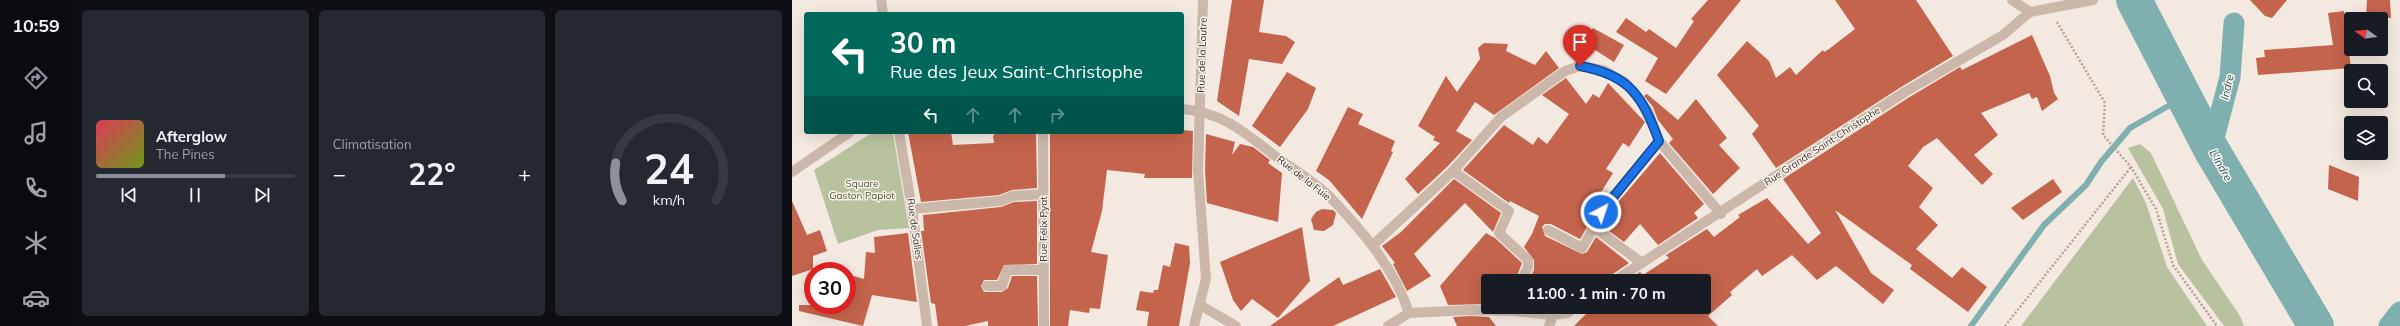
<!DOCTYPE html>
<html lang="fr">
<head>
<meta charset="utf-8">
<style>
	:root { --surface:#171b24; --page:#242831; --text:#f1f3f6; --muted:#9ea1a6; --line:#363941; --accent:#8c9099 }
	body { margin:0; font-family:Mulish,sans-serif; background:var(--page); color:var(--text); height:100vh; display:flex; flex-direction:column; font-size:15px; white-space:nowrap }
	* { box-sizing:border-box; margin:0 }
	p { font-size:13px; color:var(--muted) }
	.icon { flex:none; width:22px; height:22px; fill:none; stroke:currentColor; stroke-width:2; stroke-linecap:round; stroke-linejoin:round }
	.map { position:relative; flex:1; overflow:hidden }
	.side { display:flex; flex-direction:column; gap:10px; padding:10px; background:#0d0f14; width:720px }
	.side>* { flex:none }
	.guide { position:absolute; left:12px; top:12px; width:380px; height:122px; border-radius:4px; box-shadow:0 4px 16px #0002; background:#00695c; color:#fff; overflow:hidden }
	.needle { width:26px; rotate:285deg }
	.tools { position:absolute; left:1552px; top:12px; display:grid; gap:8px }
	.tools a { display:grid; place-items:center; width:44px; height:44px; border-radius:4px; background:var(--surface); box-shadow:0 4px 16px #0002; font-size:20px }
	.speed { position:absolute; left:12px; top:262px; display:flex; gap:8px; font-size:20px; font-weight:700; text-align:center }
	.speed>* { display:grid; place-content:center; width:52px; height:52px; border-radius:50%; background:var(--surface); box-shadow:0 4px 16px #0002; line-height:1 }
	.speed .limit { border:6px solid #d22; background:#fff; color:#111 }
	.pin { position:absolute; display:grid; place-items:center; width:34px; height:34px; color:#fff; margin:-41px -17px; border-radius:50% 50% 50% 0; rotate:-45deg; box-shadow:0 0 4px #0007 }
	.pin .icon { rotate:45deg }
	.me { position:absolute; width:44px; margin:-22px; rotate:40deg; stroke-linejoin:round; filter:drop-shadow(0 0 3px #0008) }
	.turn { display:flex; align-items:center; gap:14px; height:84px; padding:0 20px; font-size:18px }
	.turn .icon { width:52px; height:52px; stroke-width:2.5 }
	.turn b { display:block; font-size:28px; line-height:34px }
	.lanes { display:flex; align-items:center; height:38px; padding:0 20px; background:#0003; justify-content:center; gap:20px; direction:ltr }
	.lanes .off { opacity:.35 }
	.big { font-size:30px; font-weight:700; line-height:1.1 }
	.side .tile { flex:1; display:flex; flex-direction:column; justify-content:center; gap:6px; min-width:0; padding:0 14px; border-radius:6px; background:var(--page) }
	.side .dial { align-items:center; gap:0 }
	.dial svg { height:104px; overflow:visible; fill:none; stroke:var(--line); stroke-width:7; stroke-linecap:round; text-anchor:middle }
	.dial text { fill:var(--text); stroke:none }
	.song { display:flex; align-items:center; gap:12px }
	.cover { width:48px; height:48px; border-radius:6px; background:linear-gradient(135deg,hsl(350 70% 55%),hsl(80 70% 35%)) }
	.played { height:4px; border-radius:2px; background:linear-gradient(90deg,var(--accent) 65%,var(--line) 65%) }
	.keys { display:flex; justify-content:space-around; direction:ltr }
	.heat { display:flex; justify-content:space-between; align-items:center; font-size:22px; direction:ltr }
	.side .tiles { flex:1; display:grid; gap:10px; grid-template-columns:repeat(3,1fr) }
	.trip { position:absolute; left:689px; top:274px; width:230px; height:40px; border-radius:4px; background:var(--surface); box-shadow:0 4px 16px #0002; font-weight:700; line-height:40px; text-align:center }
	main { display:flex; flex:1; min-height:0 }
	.menu { display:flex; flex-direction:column; width:72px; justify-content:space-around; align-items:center; background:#090b0e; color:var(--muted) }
	.menu .icon { width:28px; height:28px }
	.menu .active { color:var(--accent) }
	.menu b { font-size:18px; color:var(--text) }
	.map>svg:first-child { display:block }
	.green { fill:#b8c29f }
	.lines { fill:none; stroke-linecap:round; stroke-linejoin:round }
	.stream { stroke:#7fb0af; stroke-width:6 }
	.canal { stroke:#7fb0af; stroke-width:21 }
	.river { stroke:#7fb0af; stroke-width:36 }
	.building { fill:#c4644c }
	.path { stroke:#b7a295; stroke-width:2.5; stroke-dasharray:2 2; stroke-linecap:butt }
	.lane { stroke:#cbb8ab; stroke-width:10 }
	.street { stroke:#cbb8ab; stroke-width:10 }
	.route-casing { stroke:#114b97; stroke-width:10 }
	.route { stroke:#1a73e8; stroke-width:7 }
	.labels { text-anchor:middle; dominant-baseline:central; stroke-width:3; stroke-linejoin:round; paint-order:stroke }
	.street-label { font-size:10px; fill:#392e2a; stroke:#faf3ec }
	.park-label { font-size:10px; fill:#4a572e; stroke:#faf3ec }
	.water-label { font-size:11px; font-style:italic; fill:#20595a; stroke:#faf3ec }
</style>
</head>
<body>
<main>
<nav class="menu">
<b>10:59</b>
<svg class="icon active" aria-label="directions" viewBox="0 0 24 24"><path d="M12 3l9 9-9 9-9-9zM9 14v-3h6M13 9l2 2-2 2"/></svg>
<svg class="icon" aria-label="music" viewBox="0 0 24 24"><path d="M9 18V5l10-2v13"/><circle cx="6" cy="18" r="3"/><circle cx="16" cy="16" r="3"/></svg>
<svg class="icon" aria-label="phone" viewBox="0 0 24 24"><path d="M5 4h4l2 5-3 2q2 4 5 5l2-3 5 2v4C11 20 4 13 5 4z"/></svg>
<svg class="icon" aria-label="climate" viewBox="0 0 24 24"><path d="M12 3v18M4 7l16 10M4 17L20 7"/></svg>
<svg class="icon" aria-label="car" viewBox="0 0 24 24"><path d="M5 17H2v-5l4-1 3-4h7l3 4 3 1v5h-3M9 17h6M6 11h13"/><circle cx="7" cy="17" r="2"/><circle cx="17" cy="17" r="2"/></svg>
</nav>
<section class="side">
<div class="tiles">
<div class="tile">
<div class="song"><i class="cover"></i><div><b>Afterglow</b><p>The Pines</p></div></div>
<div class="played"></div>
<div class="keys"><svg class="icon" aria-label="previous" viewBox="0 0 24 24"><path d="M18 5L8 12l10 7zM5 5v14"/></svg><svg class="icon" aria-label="pause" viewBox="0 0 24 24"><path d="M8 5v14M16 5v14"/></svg><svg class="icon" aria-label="next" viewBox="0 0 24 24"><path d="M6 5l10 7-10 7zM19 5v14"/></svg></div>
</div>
<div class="tile"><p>Climatisation</p>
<div class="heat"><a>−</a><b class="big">22°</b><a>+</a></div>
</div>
<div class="tile dial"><svg viewBox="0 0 100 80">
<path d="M14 69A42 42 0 1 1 86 69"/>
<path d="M14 69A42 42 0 0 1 9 40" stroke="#8c9099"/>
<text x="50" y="56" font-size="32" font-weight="700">24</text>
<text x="50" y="72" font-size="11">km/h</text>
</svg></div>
</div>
</section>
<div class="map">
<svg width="1608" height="326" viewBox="0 0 1608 326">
	<rect width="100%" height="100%" fill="#f3e9e0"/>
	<g class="green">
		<polygon points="81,132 101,134 117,228 86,230 46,244 22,170"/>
		<polygon points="1348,144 1359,153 1410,260 1448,316 1452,326 1432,326 1386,264 1371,209 1336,148"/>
		<polygon points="1341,178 1354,203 1375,267 1415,326 1229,326"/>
	</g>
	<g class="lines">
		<polyline class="stream" points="1179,326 1252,225 1294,185 1309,162 1338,128 1392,97"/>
		<g class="canal">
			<polyline points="1419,149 1438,77 1442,23"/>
			<polyline points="1597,326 1608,312"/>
		</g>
		<polyline class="river" points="1342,0 1419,149 1524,326"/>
	</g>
	<g class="building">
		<polygon points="440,0 472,0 467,32 494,36 503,42 490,64 457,59 447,116 425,101"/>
		<polygon points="916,0 949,0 874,94 853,81 866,58 824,32 834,18 854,32 857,29 884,48 902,21 899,19"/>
		<polygon points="1043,0 1124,0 1161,56 1109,87 984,168 960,134 967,126 925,75 955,41 977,61 984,78 998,67 1004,75 1031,50 1032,52 1037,49 1063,29"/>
		<polygon points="1458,0 1495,0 1480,18 1473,16"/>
		<polygon points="1575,0 1598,0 1599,18 1574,17"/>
		<polygon points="1552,11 1559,68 1466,75 1464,58 1473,57 1472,50 1541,45 1536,13"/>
		<polygon points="801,28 832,45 822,62 792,43"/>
		<polygon points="1240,35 1258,76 1262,93 1266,99 1250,111 1245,97 1240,99 1237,93 1189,113 1206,135 1182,155 1201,174 1190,185 1145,138 1131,147 1116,166 1141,188 1127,207 1146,225 1124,249 1160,278 1170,267 1195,287 1176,312 1118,269 1120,265 1043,210 1079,273 1102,290 1091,304 1044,266 1025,280 1000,255 970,276 965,269 938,292 940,295 916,316 926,326 782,326 801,307 912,307 912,281 834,281 848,272 851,275 877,258 874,255 915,229 922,237 948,217 946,215 975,198 1016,244 1029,233 991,179 1116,98 1168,67 1170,70"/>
		<polygon points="692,43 716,44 714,51 743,65 754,51 767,68 702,115 683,102 664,131 680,140 656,166 626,194 613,179 648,143 641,140 643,137 626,126 654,76 665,92 688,59 686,48"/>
		<polygon points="495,72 524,88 516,109 488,147 460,126"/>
		<polygon points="774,78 794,104 801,94 807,98 816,83 853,122 837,147 831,143 814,169 821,173 792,220 797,224 788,239 759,224 753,224 750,227 753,236 790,254 795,252 804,237 837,263 818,276 816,281 736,281 742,270 742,260 732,247 740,234 747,216 718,201 717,203 671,170 712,125 741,145 746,137 755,144 777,114 750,95"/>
		<polygon points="855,94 886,120 904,99 935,138 927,145 948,168 921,194 877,143 881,139 866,120 861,107 852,96"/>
		<polygon points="556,107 571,114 566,124 603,141 599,151 601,152 570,219 537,180 524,171"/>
		<polygon points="390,130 401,131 400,178 352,178 353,174 315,170 310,211 299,252 316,255 308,309 298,308 297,313 278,310 276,326 258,326 258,132"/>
		<polygon points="116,132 159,132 161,145 202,143 201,136 205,132 244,132 245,188 220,190 207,195 129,202"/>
		<polygon points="414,134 443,142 440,155 448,144 461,147 478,160 476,163 490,173 486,222 415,203 413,171"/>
		<polygon points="868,153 912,204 902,213 906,218 866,245 848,224 832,242 813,228 811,224 815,215"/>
		<polygon points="1537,165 1567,177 1566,201 1536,189"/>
		<polygon points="662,179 709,213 701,232 673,203 622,254 639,276 615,291 601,264 603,263 590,246 609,232"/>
		<polygon points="1261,179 1270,192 1231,220 1219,208"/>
		<polygon points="0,201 15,235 28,230 35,251 21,256 21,269 0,276"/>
		<polygon points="245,201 245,264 212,265 205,280 192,280 189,286 192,292 210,292 216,288 220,276 245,276 246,326 196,326 196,321 173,326 146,326 143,304 139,303 129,231 132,231 131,215 209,207 222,202"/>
		<polygon points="530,209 541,210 544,213 541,225 532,231 522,230 519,219 524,212"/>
		<polygon points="510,227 518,281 486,318 460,299 449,311 441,300 428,262"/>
		<polygon points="116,233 125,302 80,295 71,326 7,311 7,305 55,305 55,274 72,279 74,252 83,253 82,237"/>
		<polygon points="694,233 703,238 730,263 723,281 696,281 696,304 656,305 648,286"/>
		<polygon points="383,243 397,246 398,263 387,326 355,326 357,312 344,310 348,291 361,293 362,290 366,290 371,265 378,267"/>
		<polygon points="588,269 604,297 541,326 478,326 547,277 551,285"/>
		<polygon points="678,316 697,317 704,326 665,326 661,317"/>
	</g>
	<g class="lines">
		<g class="path">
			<polyline points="1265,22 1313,103 1311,135 1339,167 1364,209 1381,265 1425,326"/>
			<polyline points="1213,326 1339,167"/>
		</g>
		<g class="lane">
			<polyline points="661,171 717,211 707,233 736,260 736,267 729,281"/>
			<polyline points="120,209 208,201 221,196 251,194"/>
			<polyline points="756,230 790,248 804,224"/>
			<polyline points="195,286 210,286 215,270 251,270"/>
		</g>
		<g class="street">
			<polyline points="89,0 91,14"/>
			<polyline points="1220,0 1238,12"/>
			<path d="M390 109C430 112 452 132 483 156 501 169 521 181 537 196 569 229 603 269 617 313"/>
			<polyline points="107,132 120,209 135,326"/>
			<polyline points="251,132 252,326"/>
			<polyline points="0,172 58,132"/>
			<polyline points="581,245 661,171 709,117 773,71 788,66 811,70 833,82 856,111 867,141 929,214"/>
			<polyline points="850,263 808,232 804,224 809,212 867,141"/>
			<polyline points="822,281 1113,92 1211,35 1238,12 1301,0"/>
			<polyline points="408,305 444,326"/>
			<polyline points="402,326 414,279 406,171 411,0"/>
			<polyline points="596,326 617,313 678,310 722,311 761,315 775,313 783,307"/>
			<polyline points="757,326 761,315"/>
		</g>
	</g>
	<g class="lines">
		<defs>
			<path id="route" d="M788 66C838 75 850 96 867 141L809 212"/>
		</defs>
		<use href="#route" class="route-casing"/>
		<use href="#route" class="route"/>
	</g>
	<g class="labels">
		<g class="street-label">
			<text transform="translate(410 55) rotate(-88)">Rue de la Loutre</text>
			<text transform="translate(1030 146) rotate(-33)">Rue Grande Saint-Christophe</text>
			<text transform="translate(512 178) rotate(38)">Rue de la Fuie</text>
			<text transform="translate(123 229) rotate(82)">Rue de Salles</text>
			<text transform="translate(251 229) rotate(-90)">Rue Félix Pyat</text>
		</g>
		<g class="park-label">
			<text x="70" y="183">Square<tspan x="70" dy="12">Gaston Papiot</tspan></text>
		</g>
		<g class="water-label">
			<text transform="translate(1435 87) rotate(-77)">Indre</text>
			<text transform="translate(1429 165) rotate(60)">L'Indre</text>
		</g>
	</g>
</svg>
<div class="tools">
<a><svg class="needle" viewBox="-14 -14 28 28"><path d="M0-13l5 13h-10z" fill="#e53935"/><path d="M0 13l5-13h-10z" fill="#9ea1a6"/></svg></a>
<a><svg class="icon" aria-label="search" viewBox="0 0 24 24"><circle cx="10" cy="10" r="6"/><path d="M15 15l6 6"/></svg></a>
<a><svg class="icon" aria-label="layers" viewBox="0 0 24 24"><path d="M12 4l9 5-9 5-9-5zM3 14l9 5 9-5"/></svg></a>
</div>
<div class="speed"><div class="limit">30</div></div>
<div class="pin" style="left:788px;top:66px;background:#d93025"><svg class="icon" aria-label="arrive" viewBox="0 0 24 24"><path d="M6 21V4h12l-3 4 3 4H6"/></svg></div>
<svg class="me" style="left:809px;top:212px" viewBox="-20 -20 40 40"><circle r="17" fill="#1a73e8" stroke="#fff" stroke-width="3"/><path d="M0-11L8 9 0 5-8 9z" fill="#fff"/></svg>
<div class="trip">11:00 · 1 min · 70 m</div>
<div class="guide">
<div class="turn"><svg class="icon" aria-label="left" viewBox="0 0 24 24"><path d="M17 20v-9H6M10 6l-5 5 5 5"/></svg><div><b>30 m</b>Rue des Jeux Saint-Christophe</div></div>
<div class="lanes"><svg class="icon" aria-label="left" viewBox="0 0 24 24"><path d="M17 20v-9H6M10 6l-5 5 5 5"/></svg><svg class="icon off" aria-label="ahead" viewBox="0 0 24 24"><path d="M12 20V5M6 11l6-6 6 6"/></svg><svg class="icon off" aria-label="ahead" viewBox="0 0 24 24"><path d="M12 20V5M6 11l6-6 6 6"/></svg><svg class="icon off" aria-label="right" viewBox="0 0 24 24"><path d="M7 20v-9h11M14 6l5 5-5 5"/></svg></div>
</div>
</div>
</main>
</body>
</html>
